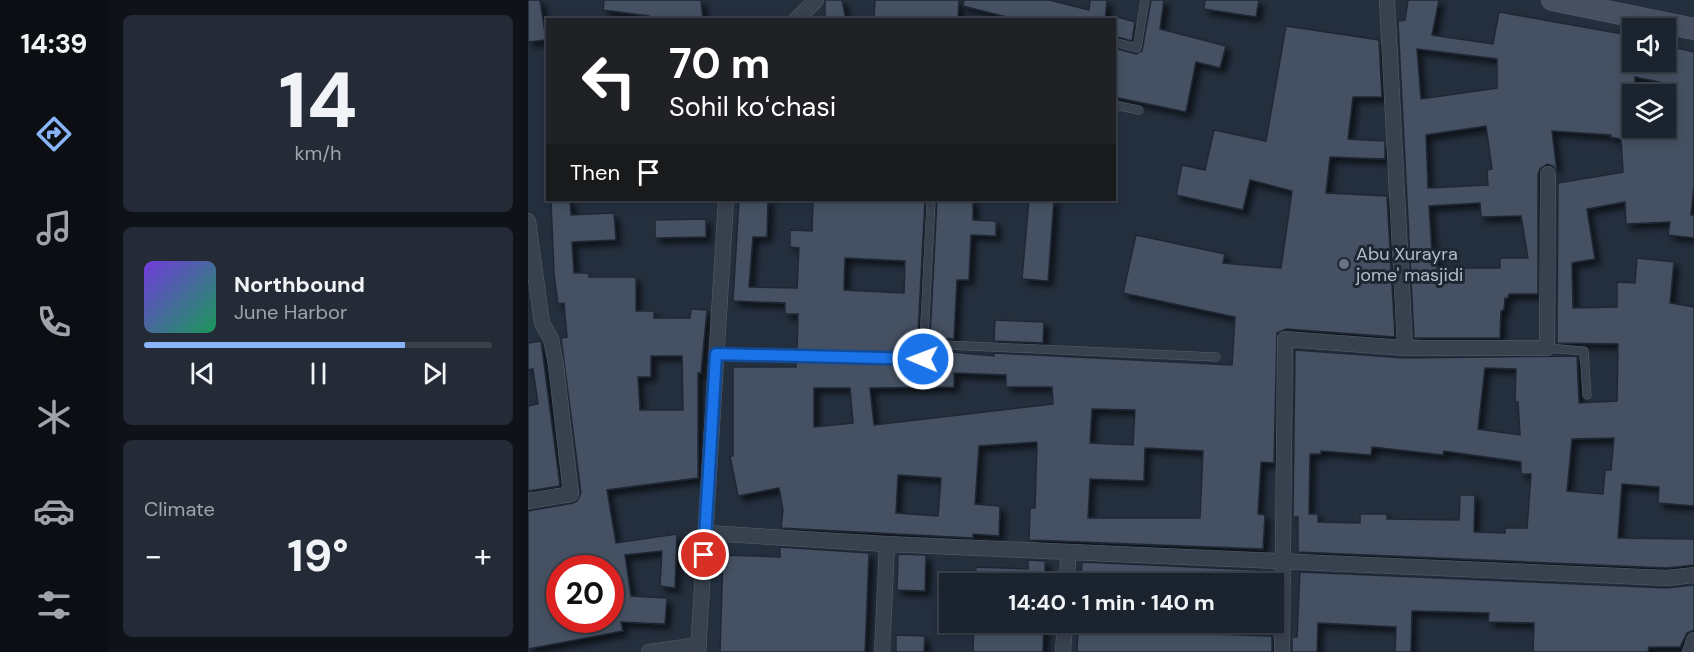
<!DOCTYPE html>
<html lang="en">
<head>
<meta charset="utf-8">
<style>
	:root { --surface:#1b232e; --page:#242b36; --text:#f1f3f6; --muted:#a0a4aa; --line:#39404a; --accent:#8ab4f8 }
	body { margin:0; font-family:"DM Sans",sans-serif; background:var(--page); color:var(--text); height:100vh; display:flex; flex-direction:column; font-size:22px; white-space:nowrap }
	* { box-sizing:border-box; margin:0 }
	p { font-size:20px; color:var(--muted) }
	.icon { flex:none; width:33px; height:33px; fill:none; stroke:currentColor; stroke-width:2; stroke-linecap:round; stroke-linejoin:round }
	.map { position:relative; flex:1; overflow:hidden }
	.details { display:flex; flex-direction:column; gap:15px; padding:15px; background:#0f1319; width:420px }
	.details>* { flex:none }
	.guide { position:absolute; left:18px; top:18px; width:570px; height:183px; border-radius:0px; box-shadow:0 3px 9px #0003,0 0 0 2px var(--line); background:#202124; color:#fff; overflow:hidden }
	.controls { position:absolute; left:1094px; top:18px; display:grid; gap:12px }
	.controls a { display:grid; place-items:center; width:54px; height:54px; border-radius:0px; background:var(--surface); box-shadow:0 3px 9px #0003,0 0 0 2px var(--line); font-size:30px }
	.speed { position:absolute; left:18px; top:555px; display:flex; gap:12px; font-size:30px; font-weight:700; text-align:center }
	.speed>* { display:grid; place-content:center; width:78px; height:78px; border-radius:50%; background:var(--surface); box-shadow:0 3px 9px #0003,0 0 0 2px var(--line); line-height:1 }
	.speed .limit { border:9px solid #d22; background:#fff; color:#111 }
	.pin { position:absolute; display:grid; place-items:center; width:51px; height:51px; color:#fff; margin:-26px; border:3px solid #fff; border-radius:50%; box-shadow:0 2px 6px #0007 }
	.me { position:absolute; width:66px; margin:-33px; rotate:271deg; stroke-linejoin:round; filter:drop-shadow(0 0 4px #0008) }
	.turn { display:flex; align-items:center; gap:21px; height:126px; padding:0 24px; font-size:27px }
	.turn .icon { width:78px; height:78px; stroke-width:2.5 }
	.turn b { display:block; font-size:42px; line-height:51px }
	.then { display:flex; align-items:center; height:57px; padding:0 24px; background:#0003; gap:12px; font-size:22px }
	.big { font-size:45px; font-weight:700; line-height:1.1 }
	.details .widget { flex:1; display:flex; flex-direction:column; justify-content:center; gap:9px; min-width:0; padding:0 21px; border-radius:9px; background:var(--page) }
	.details .dial { align-items:center; gap:0 }
	.dial b { font-size:78px; line-height:1 }
	.song { display:flex; align-items:center; gap:18px }
	.cover { width:72px; height:72px; border-radius:9px; background:linear-gradient(135deg,hsl(260 70% 55%),hsl(150 70% 35%)) }
	.played { height:6px; border-radius:3px; background:linear-gradient(90deg,var(--accent) 75%,var(--line) 75%) }
	.keys { display:flex; justify-content:space-around; direction:ltr }
	.heat { display:flex; justify-content:space-between; align-items:center; font-size:33px; direction:ltr }
	.trip { position:absolute; left:411px; top:573px; width:345px; height:60px; border-radius:0px; background:var(--surface); box-shadow:0 3px 9px #0003,0 0 0 2px var(--line); font-weight:700; line-height:60px; text-align:center }
	main { display:flex; flex:1; min-height:0 }
	.tabs { display:flex; flex-direction:column; width:108px; justify-content:space-around; align-items:center; background:#0b0e12; color:var(--muted) }
	.tabs .icon { width:42px; height:42px }
	.tabs .selected { color:var(--accent) }
	.tabs b { font-size:27px; color:var(--text) }
	.map>svg:first-child { display:block }
	.building { fill:#455162; stroke:#1f2835; stroke-width:1.5; fill-rule:evenodd; filter:url(#shadow) }
	.lines { fill:none; stroke-linecap:round; stroke-linejoin:round }
	.service-casing { stroke:#565f6c; stroke-width:9 }
	.minor-casing { stroke:#565f6c; stroke-width:16 }
	.secondary-casing { stroke:#565f6c; stroke-width:22 }
	.service { stroke:#38414e; stroke-width:8 }
	.minor { stroke:#38414e; stroke-width:15 }
	.secondary { stroke:#465061; stroke-width:21 }
	.route-casing { stroke:#114b97; stroke-width:15 }
	.route { stroke:#1a73e8; stroke-width:10 }
	.worship-dot { fill:#6b7280; stroke:#1d2633; stroke-width:2 }
	.labels { text-anchor:middle; dominant-baseline:central; stroke-width:6; stroke-linejoin:round; paint-order:stroke }
	.poi-label { font-size:18px; fill:#b4bcc9; stroke:#1d2633; text-anchor:start }
</style>
</head>
<body>
<main>
<nav class="tabs">
<b>14:39</b>
<svg class="icon selected" aria-label="directions" viewBox="0 0 24 24"><path d="M12 3l9 9-9 9-9-9zM9 14v-3h6M13 9l2 2-2 2"/></svg>
<svg class="icon" aria-label="music" viewBox="0 0 24 24"><path d="M9 18V5l10-2v13"/><circle cx="6" cy="18" r="3"/><circle cx="16" cy="16" r="3"/></svg>
<svg class="icon" aria-label="phone" viewBox="0 0 24 24"><path d="M5 4h4l2 5-3 2q2 4 5 5l2-3 5 2v4C11 20 4 13 5 4z"/></svg>
<svg class="icon" aria-label="climate" viewBox="0 0 24 24"><path d="M12 3v18M4 7l16 10M4 17L20 7"/></svg>
<svg class="icon" aria-label="car" viewBox="0 0 24 24"><path d="M5 17H2v-5l4-1 3-4h7l3 4 3 1v5h-3M9 17h6M6 11h13"/><circle cx="7" cy="17" r="2"/><circle cx="17" cy="17" r="2"/></svg>
<svg class="icon" aria-label="filters" viewBox="0 0 24 24"><path d="M4 7h16M4 17h16"/><circle cx="9" cy="7" r="2"/><circle cx="15" cy="17" r="2"/></svg>
</nav>
<section class="details">
<div class="widget dial"><b>14</b><p>km/h</p></div>
<div class="widget">
<div class="song"><i class="cover"></i><div><b>Northbound</b><p>June Harbor</p></div></div>
<div class="played"></div>
<div class="keys"><svg class="icon" aria-label="previous" viewBox="0 0 24 24"><path d="M18 5L8 12l10 7zM5 5v14"/></svg><svg class="icon" aria-label="pause" viewBox="0 0 24 24"><path d="M8 5v14M16 5v14"/></svg><svg class="icon" aria-label="next" viewBox="0 0 24 24"><path d="M6 5l10 7-10 7zM19 5v14"/></svg></div>
</div>
<div class="widget"><p>Climate</p>
<div class="heat"><a>−</a><b class="big">19°</b><a>+</a></div>
</div>
</section>
<div class="map">
<svg width="1166" height="652" viewBox="0 0 1166 652">
	<defs>
		<filter id="shadow"><feDropShadow dx="5" dy="5" stdDeviation="3" flood-color="#0009"/></filter>
	</defs>
	<rect width="100%" height="100%" fill="#242f3e"/>
	<g class="building">
		<polygon points="0,0 12,0 18,40 0,42"/>
		<polygon points="76,0 173,0 175,20 121,20 121,16 75,10"/>
		<polygon points="297,0 314,0 318,20 297,20"/>
		<polygon points="347,0 431,0 430,20 346,20"/>
		<polygon points="436,0 521,0 561,10 562,0 579,0 577,20 491,20 435,6"/>
		<polygon points="623,0 636,0 632,29 698,46 692,68 668,62 658,112 586,97 586,48 608,54 614,51"/>
		<polygon points="677,0 731,0 728,17 676,9"/>
		<path d="M880 0H911L904 35 965 44 971 12 1100 35 1097 48 1104 50V62H1137L1141 46 1166 52V185L1163 215H1166V238L1140 235 1142 222 1098 224 1097 202 1059 209 1067 259 1044 263 1045 308 1089 307V282L1107 283 1109 258 1146 262 1142 303 1166 307V506L1130 503 1131 487 1094 484 1090 538 1166 539V565L1139 568 770 552V517H765L767 350 877 358 1049 356 1051 403 1089 401 1090 344 1029 343 1030 175 1031 183 1095 172 1093 139 1082 137 1083 135 1024 131 1029 172 1025 166 1019 164 1012 169 1010 174V294H981L980 298H977L976 310 973 311 972 338H886L870 21 877 20ZM889 49 969 59V88L893 99ZM1107 77 1146 85 1143 113H1137V128H1104ZM958 126 964 169 959 170 960 185 900 188 898 135ZM952 203 953 217 993 216 1000 258H972V268H909V252H904L901 206ZM957 368 988 369 987 402H990L992 435 950 429ZM1086 438 1083 470H1077L1075 494 1039 491 1044 439ZM844 447 915 455 916 451 993 462V474H1003L999 528H977V533L946 532 947 495H932L931 520 859 519V514H832V523L790 522V514H781L782 454H793V451L843 455Z"/>
		<polygon points="586,16 607,22 604,41 586,36"/>
		<path d="M758 26 851 40 854 97H825L820 139 857 141V159L802 157 798 193 859 196 867 337 758 329 749 333 746 463 733 462 730 514 737 515 735 549 501 540 502 508H507L509 442 451 446 447 504 472 506 471 536 445 534V538L253 528 255 510 251 488 210 496 202 456H205V367H268V362L395 365 400 362 401 350 466 356V353L704 365 707 317 595 293 608 235 697 254 695 263 753 268 764 191 722 180 715 210 648 195 654 165 677 170 686 130 738 141ZM426 373 478 375V387H524L525 404 346 425 342 388 426 387ZM286 388H322L325 423 286 427ZM564 409 607 410 605 445 562 443ZM617 448 675 451 672 518H560L562 479 616 481ZM370 475 413 478 410 516 368 513Z"/>
		<path d="M23 200H42L43 215 86 213 88 240 44 242 46 273H61V277H108V311H126V318H162L163 309 179 310 173 373H170V478L79 490 88 543 149 534 147 588 132 586 134 551 97 555 103 596 139 598 137 624 93 622 95 631 0 649V511L45 503 49 501 53 493 33 338 39 337 36 303 30 304 26 274ZM123 356H154L155 410H112L110 377H123ZM32 568H82V620L42 625 41 620H32Z"/>
		<path d="M211 200H240L239 237H225L221 287 269 288 271 248 262 247V230L284 231 285 200H397L389 353 269 350 270 314H257V303L205 301ZM317 258 377 261 376 293 316 290Z"/>
		<polygon points="409,200 445,200 445,220 468,221 468,236 443,235 441,280 429,280 426,339 402,338"/>
		<polygon points="501,200 526,200 520,281 494,279"/>
		<polygon points="178,219 178,237 127,238 127,220"/>
		<polygon points="467,320 516,322 515,343 466,341"/>
		<polygon points="13,341 32,486 0,491 0,406 10,404 5,369 0,370 0,343"/>
		<polygon points="252,547 341,553 337,652 192,652 195,555 252,557"/>
		<polygon points="370,554 398,555 397,591 369,590"/>
		<polygon points="500,560 517,561 517,584 447,584 448,567 500,569"/>
		<polygon points="554,562 729,570 729,584 553,584"/>
		<polygon points="772,572 1139,588 1166,585 1166,630 1159,633 1152,647 1121,647 1120,652 1005,652 1006,623 960,622 961,613 884,611 883,652 867,652 868,627 790,623 789,652 764,652 764,637 769,637"/>
		<polygon points="446,622 516,622 515,652 445,652"/>
		<polygon points="609,622 624,622 624,632 744,636 744,652 549,652 550,629 609,632"/>
		<polygon points="368,635 397,636 396,652 368,652"/>
	</g>
	<g class="lines">
		<defs>
			<g id="service">
				<polyline points="586,42 609,48 617,0"/>
				<polyline points="586,105 611,110"/>
				<polyline points="396,344 688,357"/>
				<polyline points="1019,348 1056,351 1059,395"/>
				<polyline points="188,354 395,359 403,200"/>
			</g>
			<g id="minor">
				<polyline points="859,0 877,348"/>
				<polyline points="268,20 288,0"/>
				<polyline points="0,221 14,323 23,339 28,365 43,494 0,501"/>
				<polyline points="178,533 359,544 1139,578 1166,575"/>
				<polyline points="539,584 540,559"/>
				<polyline points="121,652 171,645"/>
				<polyline points="170,652 198,200"/>
				<polyline points="354,652 359,544"/>
				<polyline points="535,652 537,622"/>
				<polyline points="754,652 757,339 877,348 1019,348 1020,174"/>
				<polyline points="1162,652 1166,640"/>
			</g>
			<polyline id="secondary" points="1024,0 1166,29"/>
		</defs>
		<use href="#service" class="service-casing"/>
		<use href="#minor" class="minor-casing"/>
		<use href="#secondary" class="secondary-casing"/>
		<use href="#service" class="service"/>
		<use href="#minor" class="minor"/>
		<use href="#secondary" class="secondary"/>
	</g>
	<g class="lines">
		<defs>
			<polyline id="route" points="176,555 188,354 395,359"/>
		</defs>
		<use href="#route" class="route-casing"/>
		<use href="#route" class="route"/>
	</g>
	<circle class="worship-dot" cx="816" cy="264" r="6"/>
	<g class="labels">
		<g class="poi-label">
			<text x="828" y="254">Abu Xurayra<tspan x="828" dy="21">jome' masjidi</tspan></text>
		</g>
	</g>
</svg>
<div class="controls">
<a><svg class="icon" aria-label="sound" viewBox="0 0 24 24"><path d="M4 9h4l5-4v14l-5-4H4zM17 9q2 3 0 6"/></svg></a>
<a><svg class="icon" aria-label="layers" viewBox="0 0 24 24"><path d="M12 4l9 5-9 5-9-5zM3 14l9 5 9-5"/></svg></a>
</div>
<div class="speed"><div class="limit">20</div></div>
<div class="pin" style="left:176px;top:555px;background:#d93025"><svg class="icon" aria-label="arrive" viewBox="0 0 24 24"><path d="M6 21V4h12l-3 4 3 4H6"/></svg></div>
<svg class="me" style="left:395px;top:359px" viewBox="-20 -20 40 40"><circle r="17" fill="#1a73e8" stroke="#fff" stroke-width="3"/><path d="M0-11L8 9 0 5-8 9z" fill="#fff"/></svg>
<div class="trip">14:40 · 1 min · 140 m</div>
<div class="guide">
<div class="turn"><svg class="icon" aria-label="left" viewBox="0 0 24 24"><path d="M17 20v-9H6M10 6l-5 5 5 5"/></svg><div><b>70 m</b>Sohil koʻchasi</div></div>
<div class="then">Then<svg class="icon" aria-label="arrive" viewBox="0 0 24 24"><path d="M6 21V4h12l-3 4 3 4H6"/></svg></div>
</div>
</div>
</main>
</body>
</html>
